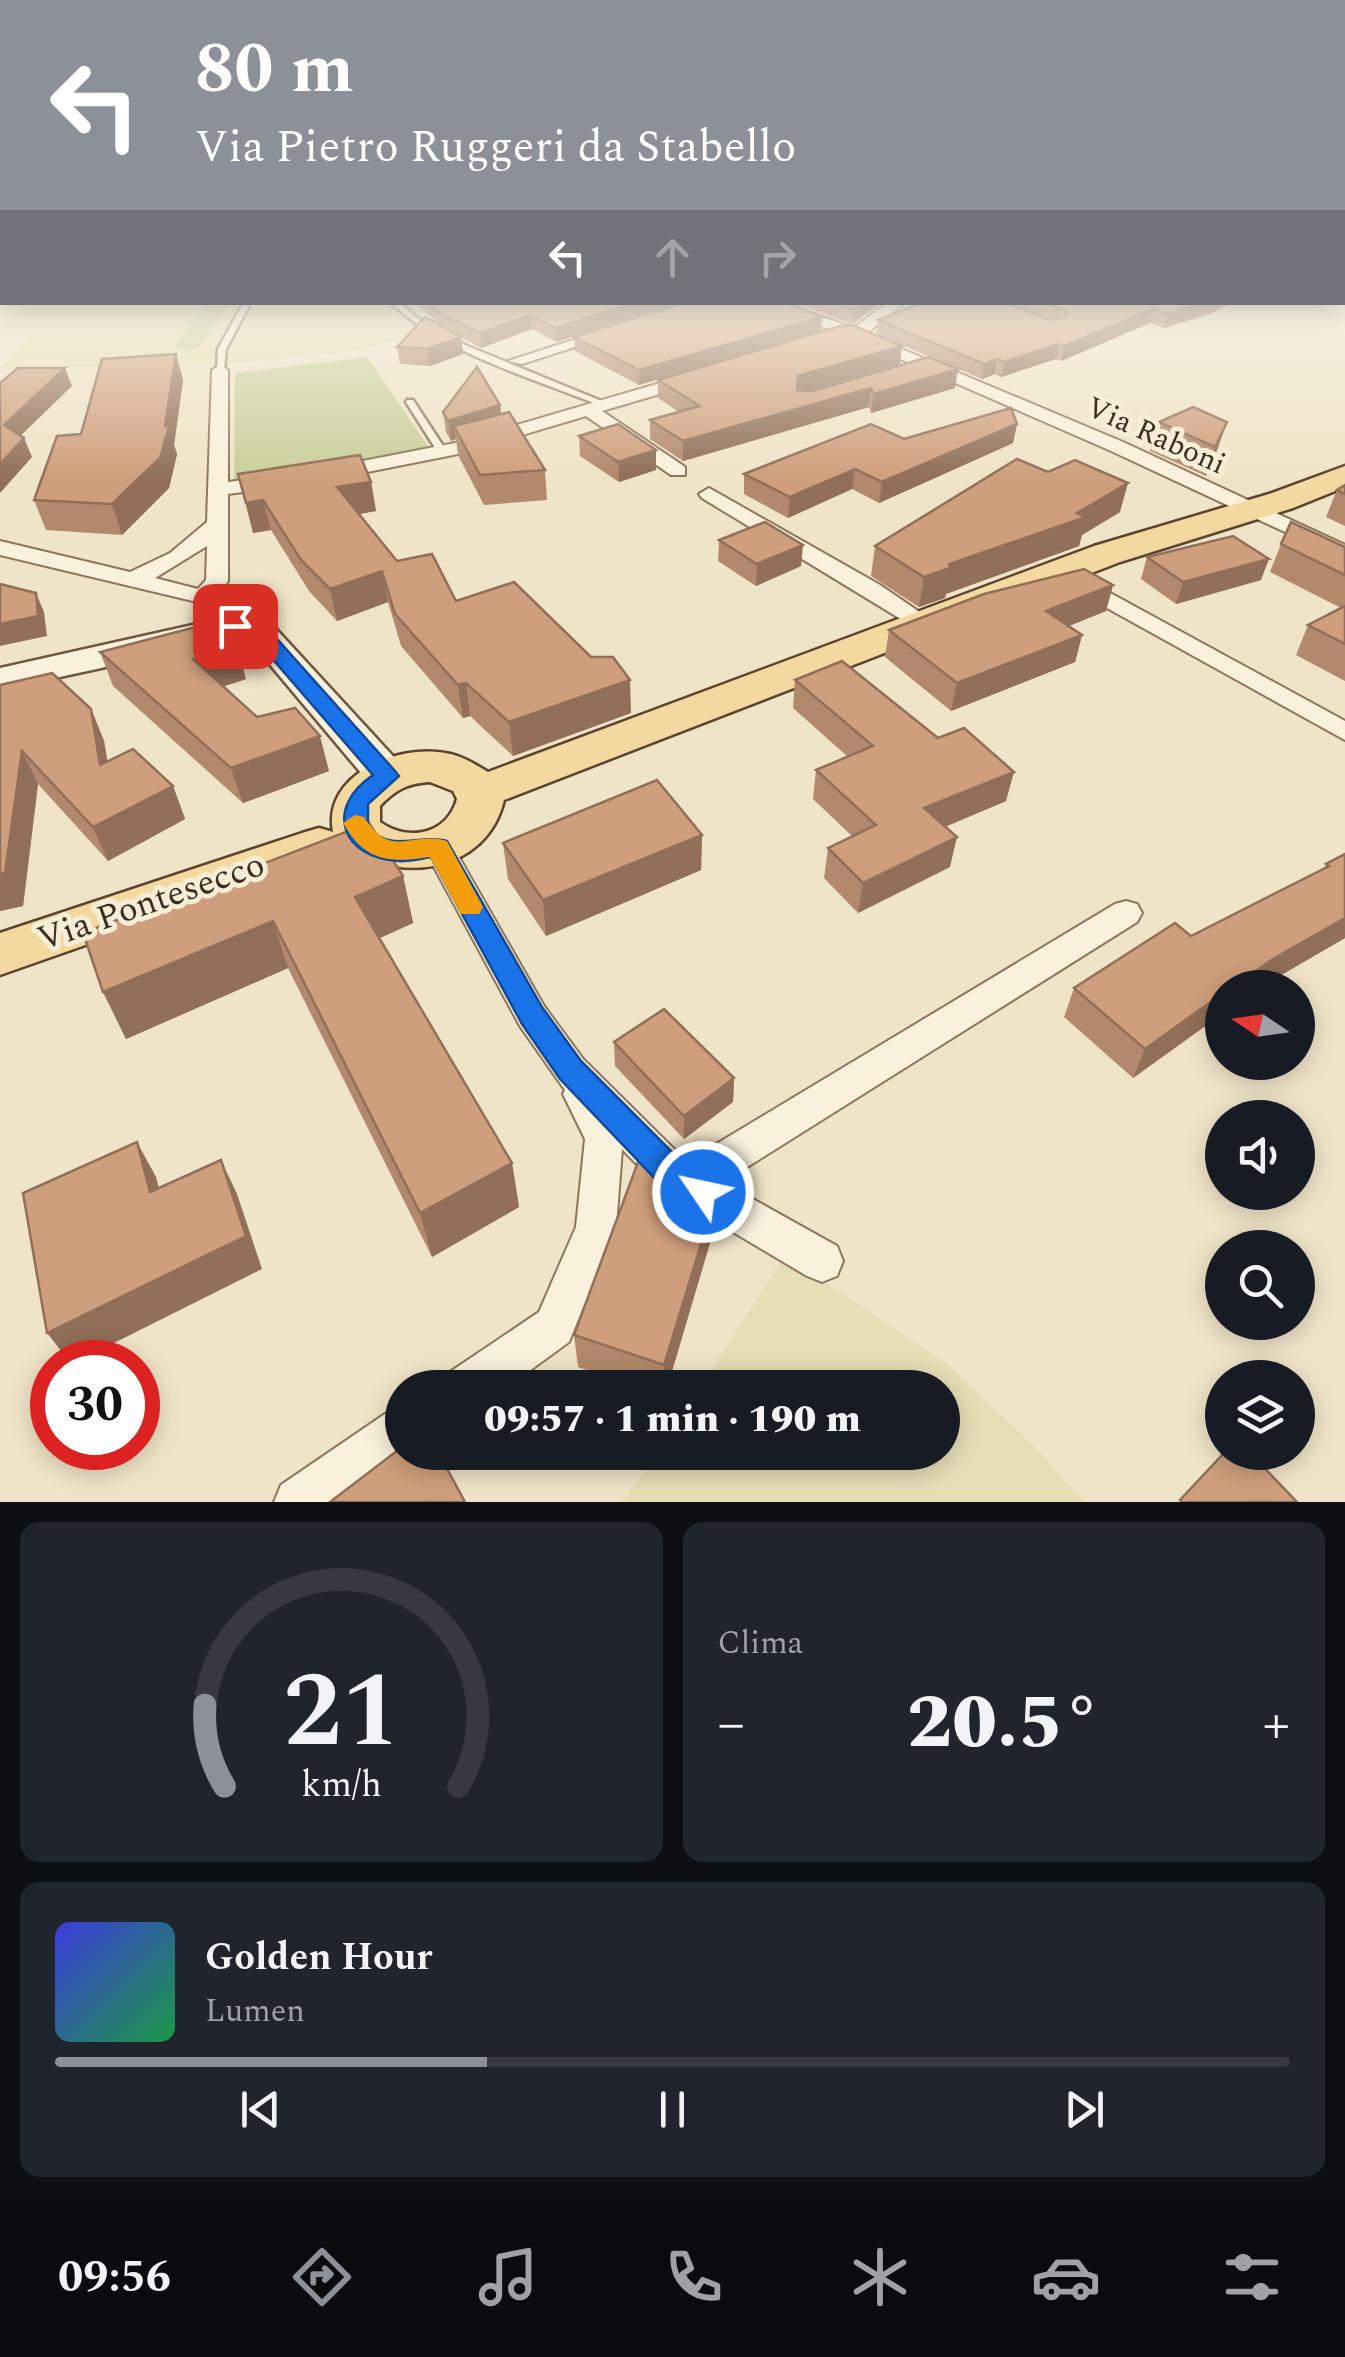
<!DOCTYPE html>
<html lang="it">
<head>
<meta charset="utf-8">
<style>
	:root { --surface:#171b24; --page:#20242c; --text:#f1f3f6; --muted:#9ea1a6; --line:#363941; --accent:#8c9099 }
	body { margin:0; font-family:Spectral,serif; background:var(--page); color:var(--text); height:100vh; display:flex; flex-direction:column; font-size:38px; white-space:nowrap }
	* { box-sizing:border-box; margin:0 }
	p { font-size:32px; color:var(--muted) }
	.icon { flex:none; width:55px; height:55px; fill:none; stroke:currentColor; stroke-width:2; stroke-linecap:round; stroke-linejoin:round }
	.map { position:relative; height:1502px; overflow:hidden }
	.details { display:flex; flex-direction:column; gap:20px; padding:20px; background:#0d0f14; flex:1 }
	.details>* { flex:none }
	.guide { position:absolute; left:0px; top:0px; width:1345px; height:305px; box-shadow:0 5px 25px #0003; background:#8c9099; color:#fff; overflow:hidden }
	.needle { width:65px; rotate:283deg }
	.controls { position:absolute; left:1205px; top:970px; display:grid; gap:20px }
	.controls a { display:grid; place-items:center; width:110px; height:110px; border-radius:50%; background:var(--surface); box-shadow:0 5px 25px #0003; font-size:50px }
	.speed { position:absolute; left:30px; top:1340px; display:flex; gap:20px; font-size:50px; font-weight:700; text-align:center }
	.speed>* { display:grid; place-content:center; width:130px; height:130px; border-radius:50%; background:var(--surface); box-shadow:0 5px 25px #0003; line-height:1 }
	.speed .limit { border:15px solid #d22; background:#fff; color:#111 }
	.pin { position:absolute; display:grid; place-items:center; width:85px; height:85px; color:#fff; margin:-42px; border-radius:20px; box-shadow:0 5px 15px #0006 }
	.me { position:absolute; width:110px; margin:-55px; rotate:304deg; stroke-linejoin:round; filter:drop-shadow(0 0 8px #0008) }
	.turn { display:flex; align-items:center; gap:35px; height:210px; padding:0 30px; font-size:45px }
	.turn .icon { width:130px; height:130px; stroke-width:2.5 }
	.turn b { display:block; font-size:70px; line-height:85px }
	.lanes { display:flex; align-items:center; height:95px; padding:0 30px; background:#0003; justify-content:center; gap:50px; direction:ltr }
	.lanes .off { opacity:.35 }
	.big { font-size:75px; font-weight:800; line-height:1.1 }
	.details .tile { flex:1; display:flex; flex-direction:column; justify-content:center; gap:15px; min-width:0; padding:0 35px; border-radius:20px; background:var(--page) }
	.details .dial { align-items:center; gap:0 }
	.dial svg { height:260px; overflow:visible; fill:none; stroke:var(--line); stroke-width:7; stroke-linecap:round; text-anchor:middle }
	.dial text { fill:var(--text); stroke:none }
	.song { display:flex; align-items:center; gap:30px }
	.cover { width:120px; height:120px; border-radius:15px; background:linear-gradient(135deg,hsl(240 70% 55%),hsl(140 70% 35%)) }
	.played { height:10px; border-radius:5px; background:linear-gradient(90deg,var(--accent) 35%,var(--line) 35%) }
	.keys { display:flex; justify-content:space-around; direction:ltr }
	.heat { display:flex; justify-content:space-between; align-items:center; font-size:55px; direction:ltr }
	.details .tiles { flex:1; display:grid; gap:20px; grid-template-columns:1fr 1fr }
	.tile:last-child { grid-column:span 2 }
	.trip { position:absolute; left:385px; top:1370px; width:575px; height:100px; border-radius:50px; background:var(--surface); box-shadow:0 5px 25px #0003; font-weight:800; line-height:100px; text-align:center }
	.tabs { display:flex; height:160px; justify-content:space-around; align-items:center; background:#090b0e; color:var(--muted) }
	.tabs .icon { width:70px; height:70px }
	.tabs .selected { color:var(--accent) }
	.tabs b { font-size:45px; color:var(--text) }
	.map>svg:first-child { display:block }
	.farmland { fill:#e6deb5 }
	.green { fill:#c9cf9b }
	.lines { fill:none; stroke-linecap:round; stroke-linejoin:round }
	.lane-casing { stroke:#8d765c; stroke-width:5 }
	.street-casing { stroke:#8d765c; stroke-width:4 }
	.secondary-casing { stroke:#6f573f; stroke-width:5 }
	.primary-casing { stroke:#5b4430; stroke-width:5 }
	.lane { fill:#faf1dc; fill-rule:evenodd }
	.street { fill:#faf1dc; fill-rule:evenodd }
	.secondary { fill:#faf1dc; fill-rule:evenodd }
	.primary { fill:#f3d9a0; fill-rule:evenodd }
	.wall { fill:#b2896c }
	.shaded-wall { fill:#916f58 }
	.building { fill:#cf9f7d; stroke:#916f58; stroke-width:2.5 }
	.route { fill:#1a73e8; stroke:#114b97; stroke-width:2.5 }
	.slow { fill:#f59e0b }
	.labels { text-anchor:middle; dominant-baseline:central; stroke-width:10; stroke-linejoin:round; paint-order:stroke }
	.far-street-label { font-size:30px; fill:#3d2e20; stroke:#f7eed8 }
	.street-label { font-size:35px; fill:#3d2e20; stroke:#f7eed8 }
</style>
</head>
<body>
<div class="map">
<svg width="1345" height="1502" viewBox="0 0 1345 1502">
	<rect width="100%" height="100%" fill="#f0e4c8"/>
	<g class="farmland">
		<polygon points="0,267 2,302 205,303 175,344 188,351 198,347 232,303 397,303 432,333 343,353 241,363 0,369 29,337 0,337"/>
		<polygon points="785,1255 946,1363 1039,1451 1084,1502 622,1502 657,1453 942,1452 942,1388 701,1387"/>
	</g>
	<g class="green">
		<polygon points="205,303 232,303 198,348 188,351 175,345"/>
		<polygon points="367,357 430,449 234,480 235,373"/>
	</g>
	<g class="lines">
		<defs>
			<g id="lane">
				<polygon points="244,302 251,302 226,349 224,370 217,372 218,349"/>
				<path d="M390 302H398L416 317 467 346 611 405 604 407C532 377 448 356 390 302Z"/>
				<polygon points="407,400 413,400 447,452 445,454 439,454 406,402"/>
			</g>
			<g id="street">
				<polygon points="758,302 781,302 853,328 889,302 905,302 866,334 1123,442 1345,545 1345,560 1109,450 850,337"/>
				<polygon points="604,330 618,333 522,364 508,361"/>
				<path d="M220 365 228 370V482L279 475 289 481 279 487 228 494V581L218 594 237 598 247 626 243 631H227L218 607 0 555V541L130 572 170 553 207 522 212 370ZM207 546 206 580 198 589 155 578Z"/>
				<polygon points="691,374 699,379 697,383 602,411 685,467 685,475 671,475 586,416 458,454 332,479 322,473 332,467 455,443"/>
				<polygon points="709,488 880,585 937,624 925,631 917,629 702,498 699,494"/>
				<polygon points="1079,576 1345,721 1345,740 1071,588 1068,583"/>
				<polygon points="436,832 447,836 544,1006 583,1059 681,1156 718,1143 1115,904 1126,901 1137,904 1142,913 1137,922 744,1169 717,1179 837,1246 843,1261 837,1276 822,1282 807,1276 661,1189 622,1149 616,1227 569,1342 506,1388 443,1388 450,1372 539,1312 576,1227 585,1139 563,1094 565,1090 520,1026 421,843 425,836"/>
				<polygon points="402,1408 402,1452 411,1452 340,1502 274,1502 281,1485 385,1414"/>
			</g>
			<polygon id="secondary" points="244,617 275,628 402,766 408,776 402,786 387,790 372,786 251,642 239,638 0,690 0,668 224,618"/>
			<path id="primary" d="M1345 466V487L1293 508 1120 562 504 800C487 873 397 886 343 844L336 857 0 975V933L302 833 319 828 333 832C322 775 397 744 445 753 460 755 475 764 488 772L1094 546 1269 494ZM430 782 453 791 457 799C447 835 408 842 380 822V806C395 790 408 783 430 782Z"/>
		</defs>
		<use href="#lane" class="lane-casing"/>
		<use href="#street" class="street-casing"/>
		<use href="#secondary" class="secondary-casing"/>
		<use href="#primary" class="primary-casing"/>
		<use href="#lane" class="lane"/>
		<use href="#street" class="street"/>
		<use href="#secondary" class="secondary"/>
		<use href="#primary" class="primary"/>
	</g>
	<g class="wall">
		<polygon points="415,302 681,302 556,342 532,329 481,348 461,337 463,354 430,366 400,364 397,347 441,326"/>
		<polygon points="793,302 883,302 852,324"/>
		<polygon points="923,302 1233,302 1212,313 1164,328 1150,323 1061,361 1056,359 1001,377 995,374 982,379 876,334 878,320"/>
		<polygon points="822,317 821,331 639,385 575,351 574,337"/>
		<polygon points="176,354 183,380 174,445 177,454 169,488 122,535 46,530 34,500 81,434"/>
		<polygon points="900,364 810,391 958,369 955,388 871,413 869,407 683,461 650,439 650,420 679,412 658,398 658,380"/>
		<polygon points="500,405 501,414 545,470 547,500 484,505 458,455 456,439 451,441 446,432 443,412"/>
		<polygon points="1159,422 1227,422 1217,450 1206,476 1150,451"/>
		<polygon points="1017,424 1013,443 879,503 852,489 788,518 744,494 744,474 904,439"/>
		<polygon points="579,436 656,450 656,470 619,482 580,456"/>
		<polygon points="238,474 371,482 376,511 359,514 397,561 456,601 631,713 513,756 470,716 463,718 401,646 388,602 337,621 309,591 271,530 253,533"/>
		<polygon points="1345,485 1345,526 1326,517 1337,490"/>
		<polygon points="1120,512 1082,535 1079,546 946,594 945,598 919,607 871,576 875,546"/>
		<polygon points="719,540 801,566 756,586 718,561"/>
		<polygon points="1281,544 1345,547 1345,681 1296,655 1308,625 1341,608 1270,572"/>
		<polygon points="1147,557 1261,580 1176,604 1141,579"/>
		<polygon points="1113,585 1106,611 1069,626 1082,635 1075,662 951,711 885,657 889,630"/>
		<polygon points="236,646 246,679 223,686 257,717 329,771 243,803 113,686 100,652"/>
		<polygon points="795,680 1006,801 945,827 950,867 858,913 824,878 828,848 852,836 813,799 816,770 847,756 793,708"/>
		<polygon points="0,685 91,709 104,741 107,761 173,786 185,819 108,861 38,784 23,906 0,911"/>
		<polygon points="702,835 701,870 546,936 508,879 503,843"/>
		<polygon points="1345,854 1345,938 1259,988 1222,988 1222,1014 1133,1078 1064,1017 1074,988 1191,936 1324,869 1326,864"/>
		<polygon points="403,876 413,923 379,938 512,1163 519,1207 432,1257 288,968 126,1039 83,933"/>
		<polygon points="614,1042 734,1078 733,1102 684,1139 615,1066"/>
		<polygon points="715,1226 667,1388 639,1388 578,1367 574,1335"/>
	</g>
	<g class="shaded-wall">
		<polygon points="637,302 681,302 556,342 555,328"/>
		<polygon points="865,302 883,302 852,324 854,310"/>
		<polygon points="1204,302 1233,302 1212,313 1164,328 1168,314"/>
		<polygon points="1153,309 1150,323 1061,361 1064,346"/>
		<polygon points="531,315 532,329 481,348 480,333"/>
		<polygon points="822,317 821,331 639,385 639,370"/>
		<polygon points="461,337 463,354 430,366 428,349"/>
		<polygon points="1059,344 1056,359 1001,377 1004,362"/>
		<polygon points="902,346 900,364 797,394 798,376"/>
		<polygon points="176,354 183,380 174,445 177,454 169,488 122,535 112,504 165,426"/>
		<polygon points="997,359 995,374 982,379 984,364"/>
		<polygon points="65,368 72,386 11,445 4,425"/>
		<polygon points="958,369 955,388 871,413 874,394"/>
		<polygon points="871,388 869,407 683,461 683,441"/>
		<polygon points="500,405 502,424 454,426 456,439 451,441 448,421"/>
		<polygon points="1227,422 1217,450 1206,476 1215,447"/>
		<polygon points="1017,424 1013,443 879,503 882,482"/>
		<polygon points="24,438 32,457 0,493 0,464"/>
		<polygon points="656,450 656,470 619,482 618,462"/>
		<polygon points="855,469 852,489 788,518 790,497"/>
		<polygon points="371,482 376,511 343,517 337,487"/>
		<polygon points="1128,483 1120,512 1082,535 1079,546 946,594 945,598 919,607 924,577 949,564 1077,513"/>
		<polygon points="263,500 271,530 253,533 246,503"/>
		<polygon points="803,545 801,566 756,586 757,564"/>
		<polygon points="1269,559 1261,580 1176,604 1183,582"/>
		<polygon points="382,571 388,602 337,621 330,589"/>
		<polygon points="1113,585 1106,611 1039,638 1046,611"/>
		<polygon points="36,593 44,612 47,636 0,646 0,624"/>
		<polygon points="1082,635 1075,662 951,711 957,683"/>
		<polygon points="236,646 246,679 204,693 193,659"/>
		<polygon points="630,680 631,713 513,756 509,722"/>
		<polygon points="466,683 470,716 463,718 458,685"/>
		<polygon points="91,709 104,741 114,798 100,765"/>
		<polygon points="320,736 329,771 243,803 231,768"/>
		<polygon points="22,751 38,784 23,906 0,911 0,874"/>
		<polygon points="1014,772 1006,801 918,838 924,808"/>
		<polygon points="173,786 185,819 108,861 93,827"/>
		<polygon points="702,835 701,870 546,936 543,900"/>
		<polygon points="957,837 950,867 858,913 863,883"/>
		<polygon points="403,876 413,923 367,944 355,897"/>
		<polygon points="1345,918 1345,938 1259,988 1232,988 1273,959"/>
		<polygon points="273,921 288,968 126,1039 103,992"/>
		<polygon points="1222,994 1222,1014 1133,1078 1145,1049"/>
		<polygon points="734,1078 733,1102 684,1139 684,1116"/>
		<polygon points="137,1142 156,1177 169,1226 150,1192"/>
		<polygon points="221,1160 237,1194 262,1269 76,1362 70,1362 47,1333"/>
		<polygon points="512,1163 519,1207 432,1257 420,1213"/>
		<polygon points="717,1192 715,1226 667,1388 665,1388 664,1365"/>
	</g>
	<g class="building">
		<polygon points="428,302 637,302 555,328 531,315 480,333 441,314"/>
		<polygon points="686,302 784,302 822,317 639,370 574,337"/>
		<polygon points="833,302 865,302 854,310"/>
		<polygon points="923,302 1004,302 1050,320 1067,316 1065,310 1043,302 1204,302 1168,314 1153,309 1064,346 1059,344 1004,362 997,359 984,364 878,320"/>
		<polygon points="425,317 461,337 428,349 397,347"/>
		<polygon points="852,325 902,346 798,376 797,390 813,391 928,357 958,369 874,394 871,388 683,441 650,420 700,406 658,380 840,326"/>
		<polygon points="176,354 165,426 169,426 160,458 112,504 34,500 57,436 81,434 102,359"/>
		<polygon points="477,367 500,405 448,421 443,412"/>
		<polygon points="18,368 65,368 4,425 24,438 0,464 0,383"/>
		<polygon points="1193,407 1227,422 1215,447 1159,422"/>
		<polygon points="1011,408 1017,424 882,482 855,469 790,497 744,474 871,424 904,439"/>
		<polygon points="509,412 545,470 480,475 454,426"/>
		<polygon points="618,424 656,450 618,462 579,436"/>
		<polygon points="360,455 371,482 337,487 397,561 432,554 456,601 514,582 591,657 613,657 630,680 509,722 466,683 458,685 395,614 382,571 330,589 301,560 263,500 246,503 238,474"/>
		<polygon points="1017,459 1048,472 1075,460 1128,483 1077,513 1086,517 949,564 950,568 924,577 875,546"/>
		<polygon points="1345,485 1345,494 1337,490"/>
		<polygon points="765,522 803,545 757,564 719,540"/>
		<polygon points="1291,522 1345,547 1345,575 1281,544"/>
		<polygon points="1233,536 1269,559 1183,582 1147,557"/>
		<polygon points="1084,569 1113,585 1046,611 1082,635 957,683 889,630 984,594"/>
		<polygon points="0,584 36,593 38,616 0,624"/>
		<polygon points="1345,606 1345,644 1308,625"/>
		<polygon points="211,623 236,646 193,659 257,717 295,708 320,736 231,768 100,652"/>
		<polygon points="842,661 938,738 964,728 1014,772 924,808 957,837 863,883 828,848 876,825 816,770 873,746 795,680"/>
		<polygon points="52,673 91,709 100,765 133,749 173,786 93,827 22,751 5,873 0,874 0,685"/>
		<polygon points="657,780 702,835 543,900 503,843"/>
		<polygon points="369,823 403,876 355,897 512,1163 420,1213 273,921 103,992 83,933"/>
		<polygon points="1345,854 1345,918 1273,959 1232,988 1222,988 1222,994 1145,1049 1074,988 1175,923 1191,936 1329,866 1326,864"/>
		<polygon points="664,1009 734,1078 684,1116 614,1042"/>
		<polygon points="137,1142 150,1192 221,1160 246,1236 47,1333 23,1193"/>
		<polygon points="638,1162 692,1177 717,1192 664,1365 574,1335"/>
		<polygon points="402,1447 402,1452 438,1452 465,1502 330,1502"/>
		<polygon points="1225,1452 1249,1452 1297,1502 1182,1502 1180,1500"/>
	</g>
	<linearGradient id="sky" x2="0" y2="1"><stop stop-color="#8fbad6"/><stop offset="0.56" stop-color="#f8f3e6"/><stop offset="1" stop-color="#f8f3e6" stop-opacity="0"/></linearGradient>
	<rect width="1345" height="478" fill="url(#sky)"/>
	<path class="route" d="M235 620 270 631 395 771 399 776 368 804V827C392 854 418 833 447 841L542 1007 581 1061 686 1166 715 1182 720 1192 715 1203 703 1208 663 1187 560 1079 522 1024 431 857C421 859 409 862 399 861 341 858 324 808 373 775L256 640 228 630V622Z"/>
	<path class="slow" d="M355 815 364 817C392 861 410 830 447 841L483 907 479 914H461L430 857C388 863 366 862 343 823Z"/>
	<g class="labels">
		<g class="far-street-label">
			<text transform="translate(1156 436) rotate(24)">Via Raboni</text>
		</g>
		<g class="street-label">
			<text transform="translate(151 902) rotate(-19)">Via Pontesecco</text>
		</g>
	</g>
</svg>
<div class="controls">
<a><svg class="needle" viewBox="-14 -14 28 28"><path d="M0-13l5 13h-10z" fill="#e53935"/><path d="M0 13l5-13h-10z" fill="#9ea1a6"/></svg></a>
<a><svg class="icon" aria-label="sound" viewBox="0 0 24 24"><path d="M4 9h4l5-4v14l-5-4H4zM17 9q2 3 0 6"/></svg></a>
<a><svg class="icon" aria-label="search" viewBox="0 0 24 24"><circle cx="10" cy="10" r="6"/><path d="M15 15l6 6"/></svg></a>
<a><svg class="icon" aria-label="layers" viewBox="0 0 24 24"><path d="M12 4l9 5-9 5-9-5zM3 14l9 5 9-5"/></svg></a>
</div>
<div class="speed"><div class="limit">30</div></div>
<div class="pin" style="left:235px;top:626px;background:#d93025"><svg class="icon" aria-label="arrive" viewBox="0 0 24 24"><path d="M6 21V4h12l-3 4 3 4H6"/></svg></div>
<svg class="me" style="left:703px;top:1192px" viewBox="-20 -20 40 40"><circle r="17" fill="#1a73e8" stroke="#fff" stroke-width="3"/><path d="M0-11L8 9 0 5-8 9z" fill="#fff"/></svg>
<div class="trip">09:57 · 1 min · 190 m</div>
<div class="guide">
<div class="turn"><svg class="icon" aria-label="left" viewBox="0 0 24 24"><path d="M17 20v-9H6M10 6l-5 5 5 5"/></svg><div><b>80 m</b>Via Pietro Ruggeri da Stabello</div></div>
<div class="lanes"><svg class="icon" aria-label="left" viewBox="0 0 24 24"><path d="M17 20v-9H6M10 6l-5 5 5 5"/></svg><svg class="icon off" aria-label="ahead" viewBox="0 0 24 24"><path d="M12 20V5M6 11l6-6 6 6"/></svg><svg class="icon off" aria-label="right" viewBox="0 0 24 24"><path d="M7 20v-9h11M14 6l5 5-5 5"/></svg></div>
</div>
</div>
<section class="details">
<div class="tiles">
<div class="tile dial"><svg viewBox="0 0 100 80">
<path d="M14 69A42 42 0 1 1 86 69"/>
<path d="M14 69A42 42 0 0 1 8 44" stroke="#8c9099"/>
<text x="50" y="56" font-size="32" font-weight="700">21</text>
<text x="50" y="72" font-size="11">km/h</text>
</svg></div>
<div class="tile"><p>Clima</p>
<div class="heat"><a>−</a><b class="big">20.5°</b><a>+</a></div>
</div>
<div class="tile">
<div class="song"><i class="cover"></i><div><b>Golden Hour</b><p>Lumen</p></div></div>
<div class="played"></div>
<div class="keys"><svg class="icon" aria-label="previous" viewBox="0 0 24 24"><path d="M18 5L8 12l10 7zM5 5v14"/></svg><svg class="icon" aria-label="pause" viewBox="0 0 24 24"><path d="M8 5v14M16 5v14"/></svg><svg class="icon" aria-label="next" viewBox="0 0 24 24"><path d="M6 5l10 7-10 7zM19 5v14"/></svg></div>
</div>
</div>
</section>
<nav class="tabs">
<b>09:56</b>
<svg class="icon selected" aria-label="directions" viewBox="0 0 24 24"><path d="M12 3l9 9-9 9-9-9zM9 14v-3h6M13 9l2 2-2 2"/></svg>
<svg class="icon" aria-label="music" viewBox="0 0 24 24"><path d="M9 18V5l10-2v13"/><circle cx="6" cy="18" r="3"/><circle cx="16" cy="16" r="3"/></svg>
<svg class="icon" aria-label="phone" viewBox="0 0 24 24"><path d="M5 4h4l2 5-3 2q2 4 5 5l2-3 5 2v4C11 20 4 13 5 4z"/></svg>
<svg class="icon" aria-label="climate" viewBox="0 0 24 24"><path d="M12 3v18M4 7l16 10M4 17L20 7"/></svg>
<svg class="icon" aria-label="car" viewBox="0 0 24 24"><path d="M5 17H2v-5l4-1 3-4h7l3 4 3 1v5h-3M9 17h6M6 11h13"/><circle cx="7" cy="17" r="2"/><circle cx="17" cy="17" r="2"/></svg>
<svg class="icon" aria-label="filters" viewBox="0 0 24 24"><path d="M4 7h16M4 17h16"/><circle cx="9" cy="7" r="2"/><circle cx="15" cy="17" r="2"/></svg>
</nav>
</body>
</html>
